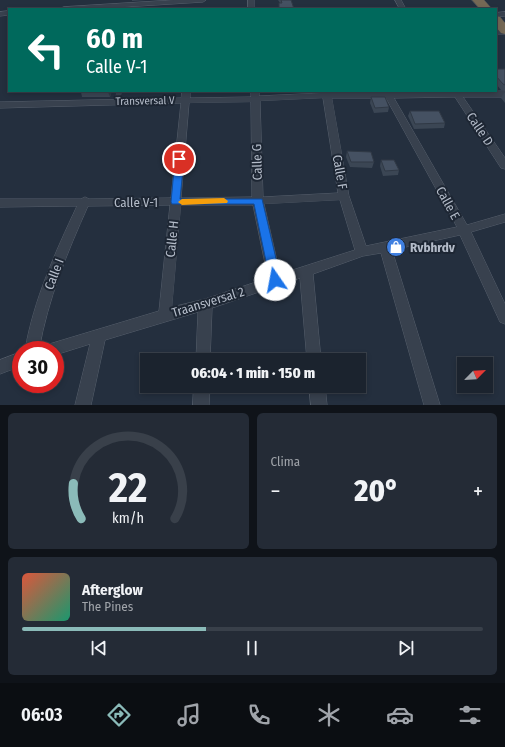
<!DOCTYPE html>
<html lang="es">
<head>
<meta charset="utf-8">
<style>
	:root { --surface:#1b232e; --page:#242b36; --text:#f1f3f6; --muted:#a0a4aa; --line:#39404a; --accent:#8bbbb9 }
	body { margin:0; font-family:"Fira Sans Condensed",sans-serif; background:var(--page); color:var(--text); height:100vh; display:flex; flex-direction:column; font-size:15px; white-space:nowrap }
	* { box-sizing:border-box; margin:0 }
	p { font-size:13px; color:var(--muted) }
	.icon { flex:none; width:22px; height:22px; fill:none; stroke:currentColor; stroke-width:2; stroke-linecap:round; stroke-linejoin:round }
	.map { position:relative; height:405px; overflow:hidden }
	.sheet { display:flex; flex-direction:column; gap:8px; padding:8px; background:#0f1319; flex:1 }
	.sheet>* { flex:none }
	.guide { position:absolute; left:8px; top:8px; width:489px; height:84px; border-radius:0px; box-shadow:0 2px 6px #0003,0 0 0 1px var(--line); background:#00695c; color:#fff; overflow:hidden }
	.needle { width:26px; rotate:66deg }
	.fabs { position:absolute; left:457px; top:357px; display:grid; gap:8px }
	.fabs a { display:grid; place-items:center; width:36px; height:36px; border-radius:0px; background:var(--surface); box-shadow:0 2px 6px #0003,0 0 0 1px var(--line); font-size:20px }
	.speed { position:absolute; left:12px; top:341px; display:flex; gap:8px; font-size:20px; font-weight:700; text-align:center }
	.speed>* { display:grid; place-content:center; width:52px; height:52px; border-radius:50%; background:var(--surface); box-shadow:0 2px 6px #0003,0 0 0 1px var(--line); line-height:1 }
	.speed .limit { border:6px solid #d22; background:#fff; color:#111 }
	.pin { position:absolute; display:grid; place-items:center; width:34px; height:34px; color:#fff; margin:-17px; border:2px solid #fff; border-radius:50%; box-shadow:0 1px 4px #0007 }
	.me { position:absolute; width:44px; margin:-22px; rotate:348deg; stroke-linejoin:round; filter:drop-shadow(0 0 3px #0008) }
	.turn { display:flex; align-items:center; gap:14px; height:84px; padding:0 12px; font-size:18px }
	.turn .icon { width:52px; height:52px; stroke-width:2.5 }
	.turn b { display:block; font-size:28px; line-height:34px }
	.big { font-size:30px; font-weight:800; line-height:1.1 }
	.sheet .tile { flex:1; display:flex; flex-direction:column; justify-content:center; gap:6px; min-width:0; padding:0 14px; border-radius:6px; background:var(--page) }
	.sheet .dial { align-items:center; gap:0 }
	.dial svg { height:104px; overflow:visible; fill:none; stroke:var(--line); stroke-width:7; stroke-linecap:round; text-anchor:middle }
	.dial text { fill:var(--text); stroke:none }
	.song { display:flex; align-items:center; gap:12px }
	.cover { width:48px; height:48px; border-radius:6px; background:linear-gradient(135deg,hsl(10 70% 55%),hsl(160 70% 35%)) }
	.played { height:4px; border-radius:2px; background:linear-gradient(90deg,var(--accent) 40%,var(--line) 40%) }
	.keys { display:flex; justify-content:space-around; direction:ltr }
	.heat { display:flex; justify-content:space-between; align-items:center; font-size:22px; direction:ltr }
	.sheet .tiles { flex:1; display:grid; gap:8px; grid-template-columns:1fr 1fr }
	.tile:last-child { grid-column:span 2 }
	.trip { position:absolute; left:140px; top:353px; width:226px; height:40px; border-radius:0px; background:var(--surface); box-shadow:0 2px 6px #0003,0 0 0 1px var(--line); font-weight:800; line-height:40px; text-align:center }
	.menu { display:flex; height:64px; justify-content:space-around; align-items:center; background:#0b0e12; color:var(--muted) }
	.menu .icon { width:28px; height:28px }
	.menu .active { color:var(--accent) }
	.menu b { font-size:18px; color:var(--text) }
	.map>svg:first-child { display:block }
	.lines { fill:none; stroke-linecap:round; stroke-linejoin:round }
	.lane-casing { stroke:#565f6c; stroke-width:0.5 }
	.street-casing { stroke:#565f6c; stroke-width:1 }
	.highway-casing { stroke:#434c59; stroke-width:1 }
	.lane { fill:#38414e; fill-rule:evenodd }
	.street { fill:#38414e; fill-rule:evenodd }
	.highway { fill:#746855; fill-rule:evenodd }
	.wall { fill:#3b4654 }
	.shaded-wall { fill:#303945 }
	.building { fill:#455162; stroke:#303945 }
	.route { fill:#1a73e8; stroke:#114b97 }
	.slow { fill:#f59e0b }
	.labels { text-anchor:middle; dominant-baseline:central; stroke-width:4; stroke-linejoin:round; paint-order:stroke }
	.far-street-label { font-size:11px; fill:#b4bcc9; stroke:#1d2633 }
	.street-label { font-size:13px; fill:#b4bcc9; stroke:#1d2633 }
	.poi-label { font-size:13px; font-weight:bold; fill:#b4bcc9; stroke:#1d2633; text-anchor:start }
</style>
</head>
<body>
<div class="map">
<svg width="505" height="405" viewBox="0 0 505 405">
	<rect width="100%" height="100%" fill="#242f3e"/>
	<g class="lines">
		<defs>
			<polygon id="lane" points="118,91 122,91 118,102 116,103 114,102"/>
			<g id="street">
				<polygon points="174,0 206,0 203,2 92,9 60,9 63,7"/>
				<rect x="248" y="0" width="6" height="9"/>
				<polygon points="395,0 401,0 406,9 400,9"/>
				<polygon points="9,11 9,15 0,16 0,12"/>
				<polygon points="505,12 505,16 496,17 496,13"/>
				<rect x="496" y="30" width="9" height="4"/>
				<path d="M182 91H190V98L251 97V91H259V96L322 93V91H330L331 93H383L382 91H390L391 93 505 91V97H463L505 158V169L501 168 455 97 394 98 467 225 505 214V222L471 232 505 304V324L500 322 460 235 392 250 440 405H424L381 253 363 256 313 274 321 360H307L300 278 212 308 210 360H196L198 312 105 340 91 405H75L90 344 55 355V350H44L46 345 159 311 170 205 88 206C67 253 48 299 39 350H25C34 299 55 253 77 206L0 207V199H81L85 197 89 199 171 198 181 103 0 108V102L181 98ZM323 98 338 193 263 197 260 101ZM332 98H386L457 227 366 246 349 196ZM251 102 252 197 181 198 189 103ZM340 200 355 250 280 274 264 204ZM181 205H253L268 278 205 299 172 307Z"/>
				<polygon points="21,352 21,366 0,374 0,360"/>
				<polygon points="194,386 210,386 209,405 193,405"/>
				<polygon points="309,386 325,386 327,405 311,405"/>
			</g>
			<g id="highway">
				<polygon points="472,0 484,0 492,9 480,9"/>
				<polygon points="496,16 500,17 505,23 505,34 501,33 496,27"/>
			</g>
		</defs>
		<use href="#lane" class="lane-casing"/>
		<use href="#street" class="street-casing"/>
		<use href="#highway" class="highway-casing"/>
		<use href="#lane" class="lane"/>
		<use href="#street" class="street"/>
		<use href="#highway" class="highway"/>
	</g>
	<g class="wall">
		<polygon points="132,0 146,0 132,1"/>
		<polygon points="278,0 291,0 294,9 279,9 279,3 280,3"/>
		<polygon points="496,69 505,69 505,90 501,90 496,84"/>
		<polygon points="112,91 110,97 82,97 81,92"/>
		<polygon points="504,93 505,93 505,103 501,98"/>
		<polygon points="371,97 389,107 388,112 374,113 370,103"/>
		<polygon points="410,111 445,123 444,128 414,129 408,116"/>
		<polygon points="347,151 374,162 372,168 350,167 346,157"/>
		<polygon points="381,160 399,170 398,175 383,176 380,166"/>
	</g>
	<polygon class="shaded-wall" points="109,91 112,91 110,97 108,92"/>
	<g class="building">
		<polygon points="281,0 291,0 294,9 279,9 279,3 282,3"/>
		<polygon points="496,69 505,69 505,85 503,84 496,76"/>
		<polygon points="81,91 109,91 108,92 81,92"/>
		<polygon points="371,97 385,97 389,107 375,108"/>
		<polygon points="410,111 439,111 445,123 415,124"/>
		<polygon points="347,151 371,152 374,162 351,162"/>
		<polygon points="381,160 394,160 399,170 385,171"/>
	</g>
	<polygon class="route" points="179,156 184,159 180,199 262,199 281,280 279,283 275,284 272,283 270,280 254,204 172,204 171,202 175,159"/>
	<polygon class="slow" points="224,198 228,201 227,203 182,205 178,202 182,199"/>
	<defs>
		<symbol id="shop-disc" viewBox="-11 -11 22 22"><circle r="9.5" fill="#3f7fe0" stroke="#1d2633"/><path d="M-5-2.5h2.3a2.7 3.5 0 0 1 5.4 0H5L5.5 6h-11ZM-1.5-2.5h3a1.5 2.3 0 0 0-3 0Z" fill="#fff"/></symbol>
	</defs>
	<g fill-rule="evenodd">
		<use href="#shop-disc" x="385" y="236" width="22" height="22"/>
	</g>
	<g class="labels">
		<g class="far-street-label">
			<text transform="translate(145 101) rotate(-1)">Transversal V</text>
		</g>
		<g class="street-label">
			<text transform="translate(480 129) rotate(56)">Calle D</text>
			<text transform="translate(257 162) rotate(-91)">Calle G</text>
			<text transform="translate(340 172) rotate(80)">Calle F</text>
			<text x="136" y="202">Calle V-1</text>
			<text transform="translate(448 203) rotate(61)">Calle E</text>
			<text transform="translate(172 239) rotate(-84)">Calle H</text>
			<text transform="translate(54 274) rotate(-69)">Calle I</text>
			<text transform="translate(208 302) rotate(-17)">Traansversal 2</text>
		</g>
		<g class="poi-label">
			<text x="410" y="247">Rvbhrdv</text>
		</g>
	</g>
</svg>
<div class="fabs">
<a><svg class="needle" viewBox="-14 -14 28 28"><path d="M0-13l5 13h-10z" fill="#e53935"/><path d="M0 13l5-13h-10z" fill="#a0a4aa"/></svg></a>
</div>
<div class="speed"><div class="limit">30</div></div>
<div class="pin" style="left:179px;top:159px;background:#d93025"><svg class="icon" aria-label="arrive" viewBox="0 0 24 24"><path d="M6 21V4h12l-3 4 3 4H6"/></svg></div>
<svg class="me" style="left:275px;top:280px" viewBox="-20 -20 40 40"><circle r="19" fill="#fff"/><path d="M0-13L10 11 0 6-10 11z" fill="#1a73e8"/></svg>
<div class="trip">06:04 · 1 min · 150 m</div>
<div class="guide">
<div class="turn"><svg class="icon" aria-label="left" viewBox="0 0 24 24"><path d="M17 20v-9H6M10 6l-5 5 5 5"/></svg><div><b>60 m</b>Calle V-1</div></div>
</div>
</div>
<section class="sheet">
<div class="tiles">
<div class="tile dial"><svg viewBox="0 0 100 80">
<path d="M14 69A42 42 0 1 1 86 69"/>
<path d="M14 69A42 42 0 0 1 8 42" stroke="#8bbbb9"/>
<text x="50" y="56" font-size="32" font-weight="700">22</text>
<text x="50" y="72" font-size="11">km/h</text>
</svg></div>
<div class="tile"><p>Clima</p>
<div class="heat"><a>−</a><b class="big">20°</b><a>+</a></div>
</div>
<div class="tile">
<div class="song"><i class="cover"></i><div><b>Afterglow</b><p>The Pines</p></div></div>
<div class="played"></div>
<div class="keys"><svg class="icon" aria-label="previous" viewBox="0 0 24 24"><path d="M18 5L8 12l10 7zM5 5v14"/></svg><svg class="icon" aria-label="pause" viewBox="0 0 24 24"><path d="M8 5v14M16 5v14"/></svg><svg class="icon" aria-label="next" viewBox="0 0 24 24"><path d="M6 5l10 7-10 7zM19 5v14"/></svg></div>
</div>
</div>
</section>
<nav class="menu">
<b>06:03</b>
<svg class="icon active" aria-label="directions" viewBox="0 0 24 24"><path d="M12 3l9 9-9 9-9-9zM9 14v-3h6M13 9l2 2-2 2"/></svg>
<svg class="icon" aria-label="music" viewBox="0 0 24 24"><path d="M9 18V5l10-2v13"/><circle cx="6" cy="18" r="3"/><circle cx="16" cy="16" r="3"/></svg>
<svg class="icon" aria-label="phone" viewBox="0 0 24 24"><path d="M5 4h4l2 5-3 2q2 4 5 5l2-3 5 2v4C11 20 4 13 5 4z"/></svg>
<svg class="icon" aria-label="climate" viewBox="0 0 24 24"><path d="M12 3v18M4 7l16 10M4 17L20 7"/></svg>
<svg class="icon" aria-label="car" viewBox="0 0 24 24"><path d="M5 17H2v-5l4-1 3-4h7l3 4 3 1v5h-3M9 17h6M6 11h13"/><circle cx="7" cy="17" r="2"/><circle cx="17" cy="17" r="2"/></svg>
<svg class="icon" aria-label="filters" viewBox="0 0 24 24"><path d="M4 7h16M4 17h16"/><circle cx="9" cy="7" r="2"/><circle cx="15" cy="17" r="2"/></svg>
</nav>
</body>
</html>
